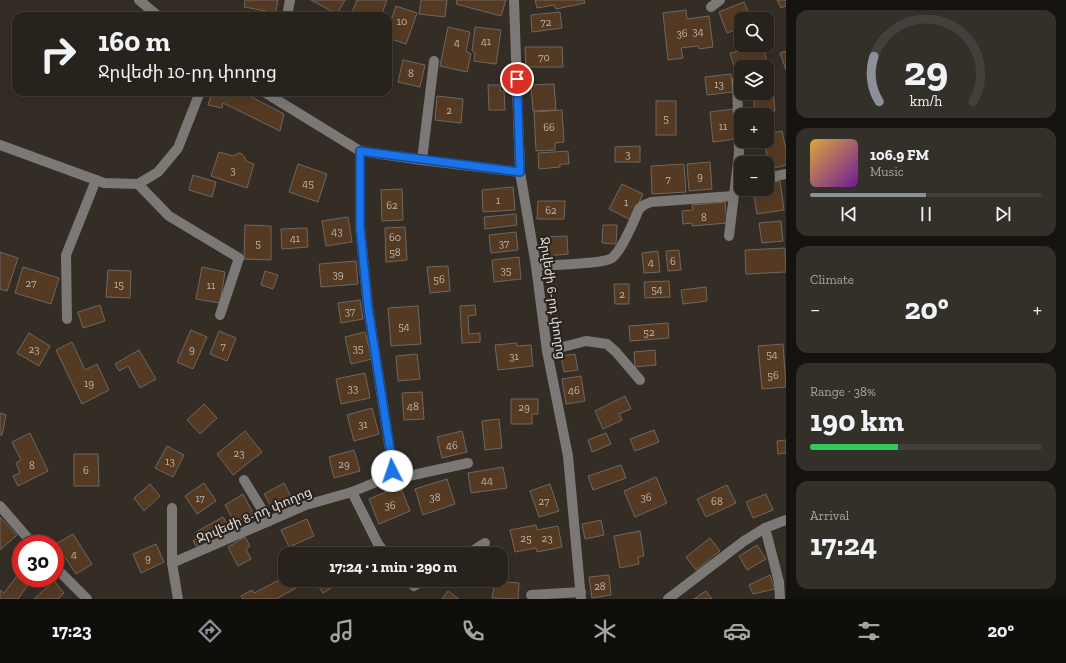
<!DOCTYPE html>
<html lang="en">
<head>
<meta charset="utf-8">
<style>
	:root { --surface:#27221c; --page:#332f29; --text:#f1f3f6; --muted:#a4a4a3; --line:#433f3b; --accent:#8c9099 }
	body { margin:0; font-family:"Zilla Slab","Noto Sans Armenian",serif; background:var(--page); color:var(--text); height:100vh; display:flex; flex-direction:column; font-size:15px; white-space:nowrap }
	* { box-sizing:border-box; margin:0 }
	p { font-size:13px; color:var(--muted) }
	.icon { flex:none; width:22px; height:22px; fill:none; stroke:currentColor; stroke-width:2; stroke-linecap:round; stroke-linejoin:round }
	.map { position:relative; flex:1; overflow:hidden }
	.details { display:flex; flex-direction:column; gap:10px; padding:10px; background:#15130f; width:280px }
	.details>* { flex:none }
	.guide { position:absolute; left:12px; top:12px; width:380px; height:84px; border-radius:12px; box-shadow:0 4px 16px #0002,0 0 0 1px var(--line); background:#27221c; color:var(--text); overflow:hidden }
	.controls { position:absolute; left:734px; top:12px; display:grid; gap:8px }
	.controls a { display:grid; place-items:center; width:40px; height:40px; border-radius:8px; background:var(--surface); box-shadow:0 4px 16px #0002,0 0 0 1px var(--line); font-size:20px }
	.speed { position:absolute; left:12px; top:535px; display:flex; gap:8px; font-size:20px; font-weight:700; text-align:center }
	.speed>* { display:grid; place-content:center; width:52px; height:52px; border-radius:50%; background:var(--surface); box-shadow:0 4px 16px #0002,0 0 0 1px var(--line); line-height:1 }
	.speed .limit { border:6px solid #d22; background:#fff; color:#111 }
	.pin { position:absolute; display:grid; place-items:center; width:34px; height:34px; color:#fff; margin:-17px; border:2px solid #fff; border-radius:50%; box-shadow:0 1px 4px #0007 }
	.me { position:absolute; width:44px; margin:-22px; rotate:356deg; stroke-linejoin:round; filter:drop-shadow(0 0 3px #0008) }
	.turn { display:flex; align-items:center; gap:14px; height:84px; padding:0 20px; font-size:18px }
	.turn .icon { width:52px; height:52px; stroke-width:2.5 }
	.turn b { display:block; font-size:28px; line-height:34px }
	.big { font-size:30px; font-weight:800; line-height:1.1 }
	.details .tile { flex:1; display:flex; flex-direction:column; justify-content:center; gap:6px; min-width:0; padding:0 14px; border-radius:12px; background:var(--page) }
	.details .dial { align-items:center; gap:0 }
	.dial svg { height:104px; overflow:visible; fill:none; stroke:var(--line); stroke-width:7; stroke-linecap:round; text-anchor:middle }
	.dial text { fill:var(--text); stroke:none }
	.song { display:flex; align-items:center; gap:12px }
	.cover { width:48px; height:48px; border-radius:6px; background:linear-gradient(135deg,hsl(40 70% 55%),hsl(280 70% 35%)) }
	.played { height:4px; border-radius:2px; background:linear-gradient(90deg,var(--accent) 50%,var(--line) 50%) }
	.keys { display:flex; justify-content:space-around; direction:ltr }
	.heat { display:flex; justify-content:space-between; align-items:center; font-size:22px; direction:ltr }
	.charge { height:6px; border-radius:3px; background:linear-gradient(90deg,#34c759 38%,var(--line) 0) }
	.trip { position:absolute; left:278px; top:547px; width:230px; height:40px; border-radius:12px; background:var(--surface); box-shadow:0 4px 16px #0002,0 0 0 1px var(--line); font-weight:800; line-height:40px; text-align:center }
	.dock { display:flex; height:64px; justify-content:space-around; align-items:center; background:#100e0b; color:var(--muted) }
	.dock .icon { width:28px; height:28px }
	.dock .on { color:var(--accent) }
	.dock b { font-size:18px; color:var(--text) }
	main { display:flex; flex:1; min-height:0 }
	.map>svg:first-child { display:block }
	.building { fill:#543a22; stroke:#6f6760 }
	.lines { fill:none; stroke-linecap:round; stroke-linejoin:round }
	.minor { stroke:#7c7875; stroke-width:10 }
	.route-casing { stroke:#114b97; stroke-width:10 }
	.route { stroke:#1a73e8; stroke-width:7 }
	.labels { text-anchor:middle; dominant-baseline:central; stroke-width:4; stroke-linejoin:round; paint-order:stroke }
	.number-label { font-size:11px; fill:#bdb3aa }
	.street-label { font-size:13px; fill:#e0dbd7; stroke:#2a231d }
</style>
</head>
<body>
<main>
<div class="map">
<svg width="786" height="599" viewBox="0 0 786 599">
	<rect width="100%" height="100%" fill="#342d26"/>
	<g class="building">
		<polygon points="245,0 278,0 275,16 265,16 266,11 244,7"/>
		<polygon points="311,0 345,0 337,14"/>
		<polygon points="357,0 387,0 381,16 353,16 351,15"/>
		<polygon points="421,0 447,0 445,17 419,14"/>
		<polygon points="457,0 506,0 501,16 456,4"/>
		<polygon points="535,0 584,0 585,3 556,9 554,5 537,8"/>
		<polygon points="777,0 786,0 786,6 781,8"/>
		<polygon points="744,2 751,19 741,19 741,28 727,33 719,12"/>
		<polygon points="396,6 417,13 406,44 388,38 388,29"/>
		<polygon points="686,10 687,19 709,16 713,47 699,49 698,46 681,48 683,58 668,60 663,13"/>
		<polygon points="560,12 562,28 532,32 531,15"/>
		<polygon points="448,27 470,32 466,51 471,54 467,72 440,66"/>
		<polygon points="475,27 501,30 496,64 474,61 475,53 472,51"/>
		<polygon points="763,45 767,62 748,67 741,67 741,69 735,70 730,53"/>
		<polygon points="525,47 562,47 563,67 526,67"/>
		<polygon points="786,51 786,70 780,53"/>
		<polygon points="403,60 425,65 420,87 398,82"/>
		<polygon points="731,74 733,92 707,95 705,77"/>
		<polygon points="554,84 556,110 533,111 531,85"/>
		<polygon points="488,85 500,85 500,91 504,91 505,110 489,110"/>
		<polygon points="773,89 775,111 755,113 753,93 767,93 767,90"/>
		<polygon points="212,92 242,92 284,114 280,131 223,103 222,108 208,105"/>
		<polygon points="437,96 463,99 461,123 435,120"/>
		<rect x="656" y="101" width="20" height="34"/>
		<polygon points="733,109 736,139 713,142 710,112"/>
		<polygon points="562,110 564,142 555,143 555,150 536,151 534,112"/>
		<polygon points="782,131 786,150 786,165 770,169 764,141 767,141 767,134"/>
		<polygon points="640,146 640,162 615,162 615,147"/>
		<polygon points="568,151 569,164 560,164 560,167 539,169 538,153"/>
		<polygon points="219,152 233,156 239,153 242,154 245,158 246,161 254,164 247,188 211,176"/>
		<polygon points="710,162 712,189 689,191 687,164"/>
		<polygon points="298,164 327,174 318,202 289,192"/>
		<polygon points="684,164 686,192 652,194 651,166"/>
		<polygon points="193,175 216,182 212,197 189,190"/>
		<polygon points="780,181 784,210 757,214 753,189 767,189 767,183"/>
		<polygon points="622,184 643,194 631,220 609,209"/>
		<polygon points="513,187 515,210 483,212 482,190"/>
		<polygon points="402,189 403,220 382,221 381,190"/>
		<polygon points="538,201 565,201 564,219 537,219"/>
		<polygon points="725,202 727,223 692,226 692,223 683,224 682,211 693,210 692,205"/>
		<polygon points="516,214 517,225 485,229 484,217"/>
		<polygon points="348,217 352,242 326,246 322,221"/>
		<polygon points="781,221 783,241 762,243 759,223"/>
		<polygon points="245,225 271,226 271,260 244,259"/>
		<polygon points="603,225 617,225 616,244 602,243"/>
		<polygon points="405,227 407,260 386,262 385,228"/>
		<polygon points="307,228 308,247 282,249 281,229"/>
		<polygon points="516,232 518,250 491,253 489,235"/>
		<polygon points="567,236 568,254 546,256 545,237"/>
		<polygon points="785,248 786,272 746,274 745,250"/>
		<polygon points="679,250 681,270 668,271 666,251"/>
		<polygon points="658,251 660,272 644,273 642,253"/>
		<polygon points="0,252 18,258 7,291 0,289"/>
		<polygon points="519,257 521,279 494,282 492,260"/>
		<polygon points="356,261 358,284 321,287 319,264"/>
		<polygon points="448,266 450,291 430,293 427,267"/>
		<polygon points="23,267 59,278 51,304 15,293"/>
		<polygon points="202,267 225,272 220,303 196,299"/>
		<polygon points="108,270 131,271 130,298 106,297"/>
		<polygon points="265,271 278,275 273,289 261,285"/>
		<polygon points="669,281 670,297 645,298 644,282"/>
		<polygon points="614,284 629,284 629,304 615,304"/>
		<polygon points="706,287 707,301 683,304 681,290"/>
		<polygon points="360,300 363,319 341,323 338,303"/>
		<polygon points="100,305 105,321 83,328 78,312"/>
		<polygon points="475,305 476,315 468,316 469,334 480,333 480,342 462,343 460,306"/>
		<polygon points="418,306 421,344 391,346 388,308"/>
		<polygon points="668,323 669,338 630,341 629,326"/>
		<polygon points="191,330 207,337 193,369 177,362"/>
		<polygon points="219,331 236,338 227,361 210,354"/>
		<polygon points="365,332 372,359 351,364 345,337"/>
		<polygon points="29,333 50,346 39,366 17,353"/>
		<polygon points="72,342 85,370 97,364 109,390 82,404 56,350"/>
		<polygon points="517,343 517,346 531,345 533,366 498,370 495,345"/>
		<polygon points="783,344 786,387 762,389 758,346"/>
		<polygon points="139,350 156,379 140,388 128,366 119,371 115,364"/>
		<polygon points="655,350 656,365 635,367 634,352"/>
		<polygon points="417,354 420,379 398,381 396,356"/>
		<polygon points="575,354 578,370 564,372 561,356"/>
		<polygon points="365,373 370,398 341,404 336,379"/>
		<polygon points="581,376 585,401 566,404 562,379"/>
		<polygon points="422,392 424,419 404,420 402,393"/>
		<polygon points="625,396 631,409 619,414 622,420 603,429 595,411"/>
		<polygon points="511,399 538,399 538,414 532,414 532,424 511,424"/>
		<polygon points="204,404 217,418 200,434 187,420"/>
		<polygon points="372,408 379,434 354,441 347,415"/>
		<polygon points="0,413 6,415 2,435 0,435"/>
		<polygon points="499,419 502,448 485,450 482,421"/>
		<polygon points="654,430 659,442 635,451 630,439"/>
		<polygon points="245,431 262,452 233,475 217,454"/>
		<polygon points="462,431 467,452 442,458 437,437"/>
		<polygon points="30,433 48,471 18,486 13,476 20,473 16,463 21,460 12,442"/>
		<polygon points="606,433 611,444 592,452 588,440"/>
		<polygon points="786,440 786,453 778,454 777,441"/>
		<polygon points="167,446 184,455 173,477 155,468"/>
		<polygon points="354,450 360,471 334,478 329,457"/>
		<polygon points="74,454 98,454 99,486 74,486"/>
		<polygon points="621,465 626,478 593,490 588,476"/>
		<polygon points="503,467 507,488 471,493 468,473"/>
		<polygon points="656,477 667,503 635,517 624,491"/>
		<polygon points="447,479 455,504 423,515 415,489"/>
		<polygon points="204,483 216,501 197,514 185,496"/>
		<polygon points="284,483 292,499 273,510 264,494"/>
		<polygon points="150,484 160,496 144,511 134,498"/>
		<polygon points="550,484 559,511 539,517 530,491"/>
		<polygon points="727,485 736,503 706,517 697,499"/>
		<polygon points="400,486 410,511 379,524 369,499"/>
		<polygon points="243,494 253,513 235,523 225,505"/>
		<polygon points="766,494 773,510 753,518 746,502"/>
		<polygon points="0,517 17,535 0,550"/>
		<polygon points="223,517 230,529 196,546 193,541 199,537 196,532"/>
		<polygon points="307,519 314,536 289,547 281,530"/>
		<polygon points="601,520 604,535 585,539 582,524"/>
		<polygon points="536,525 537,530 558,526 562,547 537,552 536,548 515,552 510,530"/>
		<polygon points="640,531 644,556 638,557 639,564 620,568 614,536"/>
		<polygon points="73,534 92,564 76,574 56,544"/>
		<polygon points="245,537 250,546 246,549 251,559 238,566 228,547"/>
		<polygon points="710,538 720,551 696,570 686,557"/>
		<polygon points="156,544 164,562 141,573 133,554"/>
		<polygon points="757,545 766,559 747,570 739,556"/>
		<polygon points="609,575 611,595 592,598 589,577"/>
		<polygon points="770,575 775,589 753,594 749,585"/>
		<polygon points="16,577 27,586 18,599 0,599 0,590 4,593"/>
		<polygon points="285,577 285,580 294,580 298,587 276,599 243,599 241,596 252,590 254,593"/>
		<polygon points="314,580 332,580 336,585 323,593"/>
		<polygon points="54,581 64,593 58,599 34,599"/>
		<polygon points="495,581 519,583 518,599 492,598"/>
		<polygon points="448,591 459,599 442,599"/>
		<polygon points="706,591 712,599 694,599"/>
	</g>
	<g class="lines">
		<g class="minor">
			<polyline points="139,0 158,16"/>
			<polyline points="514,0 520,172 536,266 547,351 568,456 581,599"/>
			<polyline points="711,7 720,0"/>
			<polyline points="287,16 290,0"/>
			<polyline points="264,92 360,151 422,160 520,172"/>
			<polyline points="0,145 104,183 138,184 158,172 178,148 200,92"/>
			<polyline points="422,160 434,61"/>
			<polyline points="767,178 786,174"/>
			<polyline points="138,184 169,216 239,258 220,315"/>
			<polyline points="729,236 739,153 737,80"/>
			<path d="M536 266C550 265 604 264 612 258 621 251 634 221 639 209L644 205 651 202 733 196"/>
			<polyline points="67,319 66,255 96,180"/>
			<polyline points="547,351 586,341 607,344 616,352 640,380"/>
			<polyline points="386,478 404,477 468,463"/>
			<polyline points="244,480 269,521"/>
			<polyline points="352,492 378,544 386,554"/>
			<polyline points="0,506 33,544"/>
			<polyline points="172,508 172,563"/>
			<polyline points="765,528 779,582 780,599"/>
			<polyline points="468,554 485,543"/>
			<polyline points="55,567 87,599"/>
			<polyline points="408,580 414,586 424,580"/>
			<polyline points="531,595 581,592"/>
			<polyline points="178,599 172,563 306,505 352,492 386,478 392,471 392,463 368,307 360,227 360,151"/>
			<polyline points="668,599 744,541 765,528 786,520"/>
		</g>
	</g>
	<g class="lines">
		<defs>
			<polyline id="route" points="392,471 392,462 368,307 360,227 360,151 520,172 517,79"/>
		</defs>
		<use href="#route" class="route-casing"/>
		<use href="#route" class="route"/>
	</g>
	<g class="labels">
		<g class="number-label">
			<text x="402" y="21">10</text>
			<text x="546" y="22">72</text>
			<text x="698" y="31">34</text>
			<text x="682" y="33">36</text>
			<text x="486" y="41">41</text>
			<text x="457" y="42">4</text>
			<text x="544" y="57">70</text>
			<text x="411" y="73">8</text>
			<text x="719" y="84">13</text>
			<text x="449" y="110">2</text>
			<text x="666" y="118">5</text>
			<text x="723" y="126">11</text>
			<text x="549" y="127">66</text>
			<text x="628" y="154">3</text>
			<text x="233" y="170">3</text>
			<text x="700" y="176">9</text>
			<text x="668" y="179">7</text>
			<text x="308" y="183">45</text>
			<text x="498" y="200">1</text>
			<text x="626" y="202">1</text>
			<text x="392" y="205">62</text>
			<text x="551" y="210">62</text>
			<text x="704" y="217">8</text>
			<text x="337" y="231">43</text>
			<text x="395" y="237">60</text>
			<text x="295" y="238">41</text>
			<text x="258" y="243">5</text>
			<text x="504" y="243">37</text>
			<text x="395" y="252">58</text>
			<text x="673" y="261">6</text>
			<text x="651" y="262">4</text>
			<text x="506" y="270">35</text>
			<text x="338" y="274">39</text>
			<text x="439" y="279">56</text>
			<text x="31" y="283">27</text>
			<text x="119" y="284">15</text>
			<text x="211" y="285">11</text>
			<text x="657" y="289">54</text>
			<text x="622" y="294">2</text>
			<text x="350" y="311">37</text>
			<text x="404" y="326">54</text>
			<text x="649" y="332">52</text>
			<text x="223" y="346">7</text>
			<text x="358" y="348">35</text>
			<text x="34" y="349">23</text>
			<text x="192" y="349">9</text>
			<text x="772" y="354">54</text>
			<text x="514" y="356">31</text>
			<text x="773" y="375">56</text>
			<text x="89" y="383">19</text>
			<text x="353" y="388">33</text>
			<text x="574" y="390">46</text>
			<text x="413" y="406">48</text>
			<text x="524" y="407">29</text>
			<text x="363" y="424">31</text>
			<text x="452" y="445">46</text>
			<text x="239" y="453">23</text>
			<text x="170" y="461">13</text>
			<text x="344" y="464">29</text>
			<text x="32" y="465">8</text>
			<text x="86" y="470">6</text>
			<text x="487" y="480">44</text>
			<text x="435" y="497">38</text>
			<text x="646" y="497">36</text>
			<text x="200" y="498">17</text>
			<text x="544" y="501">27</text>
			<text x="717" y="501">68</text>
			<text x="390" y="505">36</text>
			<text x="526" y="538">25</text>
			<text x="547" y="538">23</text>
			<text x="74" y="554">4</text>
			<text x="148" y="558">9</text>
			<text x="600" y="586">28</text>
		</g>
		<g class="street-label">
			<text transform="translate(553 298) rotate(82)">Ջրվեժի 6-րդ փողոց</text>
			<text transform="translate(254 515) rotate(-23)">Ջրվեժի 8-րդ փողոց</text>
		</g>
	</g>
</svg>
<div class="controls">
<a><svg class="icon" aria-label="search" viewBox="0 0 24 24"><circle cx="10" cy="10" r="6"/><path d="M15 15l6 6"/></svg></a>
<a><svg class="icon" aria-label="layers" viewBox="0 0 24 24"><path d="M12 4l9 5-9 5-9-5zM3 14l9 5 9-5"/></svg></a>
<a>+</a>
<a>−</a>
</div>
<div class="speed"><div class="limit">30</div></div>
<div class="pin" style="left:517px;top:79px;background:#d93025"><svg class="icon" aria-label="arrive" viewBox="0 0 24 24"><path d="M6 21V4h12l-3 4 3 4H6"/></svg></div>
<svg class="me" style="left:392px;top:471px" viewBox="-20 -20 40 40"><circle r="19" fill="#fff"/><path d="M0-13L10 11 0 6-10 11z" fill="#1a73e8"/></svg>
<div class="trip">17:24 · 1 min · 290 m</div>
<div class="guide">
<div class="turn"><svg class="icon" aria-label="right" viewBox="0 0 24 24"><path d="M7 20v-9h11M14 6l5 5-5 5"/></svg><div><b>160 m</b>Ջրվեժի 10-րդ փողոց</div></div>
</div>
</div>
<section class="details">
<div class="tile dial"><svg viewBox="0 0 100 80">
<path d="M14 69A42 42 0 1 1 86 69"/>
<path d="M14 69A42 42 0 0 1 10 34" stroke="#8c9099"/>
<text x="50" y="56" font-size="32" font-weight="700">29</text>
<text x="50" y="72" font-size="11">km/h</text>
</svg></div>
<div class="tile">
<div class="song"><i class="cover"></i><div><b>106.9 FM</b><p>Music</p></div></div>
<div class="played"></div>
<div class="keys"><svg class="icon" aria-label="previous" viewBox="0 0 24 24"><path d="M18 5L8 12l10 7zM5 5v14"/></svg><svg class="icon" aria-label="pause" viewBox="0 0 24 24"><path d="M8 5v14M16 5v14"/></svg><svg class="icon" aria-label="next" viewBox="0 0 24 24"><path d="M6 5l10 7-10 7zM19 5v14"/></svg></div>
</div>
<div class="tile"><p>Climate</p>
<div class="heat"><a>−</a><b class="big">20°</b><a>+</a></div>
</div>
<div class="tile"><p>Range · 38%</p><b class="big">190 km</b><div class="charge"></div></div>
<div class="tile"><p>Arrival</p><b class="big">17:24</b></div>
</section>
</main>
<nav class="dock">
<b>17:23</b>
<svg class="icon on" aria-label="directions" viewBox="0 0 24 24"><path d="M12 3l9 9-9 9-9-9zM9 14v-3h6M13 9l2 2-2 2"/></svg>
<svg class="icon" aria-label="music" viewBox="0 0 24 24"><path d="M9 18V5l10-2v13"/><circle cx="6" cy="18" r="3"/><circle cx="16" cy="16" r="3"/></svg>
<svg class="icon" aria-label="phone" viewBox="0 0 24 24"><path d="M5 4h4l2 5-3 2q2 4 5 5l2-3 5 2v4C11 20 4 13 5 4z"/></svg>
<svg class="icon" aria-label="climate" viewBox="0 0 24 24"><path d="M12 3v18M4 7l16 10M4 17L20 7"/></svg>
<svg class="icon" aria-label="car" viewBox="0 0 24 24"><path d="M5 17H2v-5l4-1 3-4h7l3 4 3 1v5h-3M9 17h6M6 11h13"/><circle cx="7" cy="17" r="2"/><circle cx="17" cy="17" r="2"/></svg>
<svg class="icon" aria-label="filters" viewBox="0 0 24 24"><path d="M4 7h16M4 17h16"/><circle cx="9" cy="7" r="2"/><circle cx="15" cy="17" r="2"/></svg>
<b>20°</b>
</nav>
</body>
</html>
